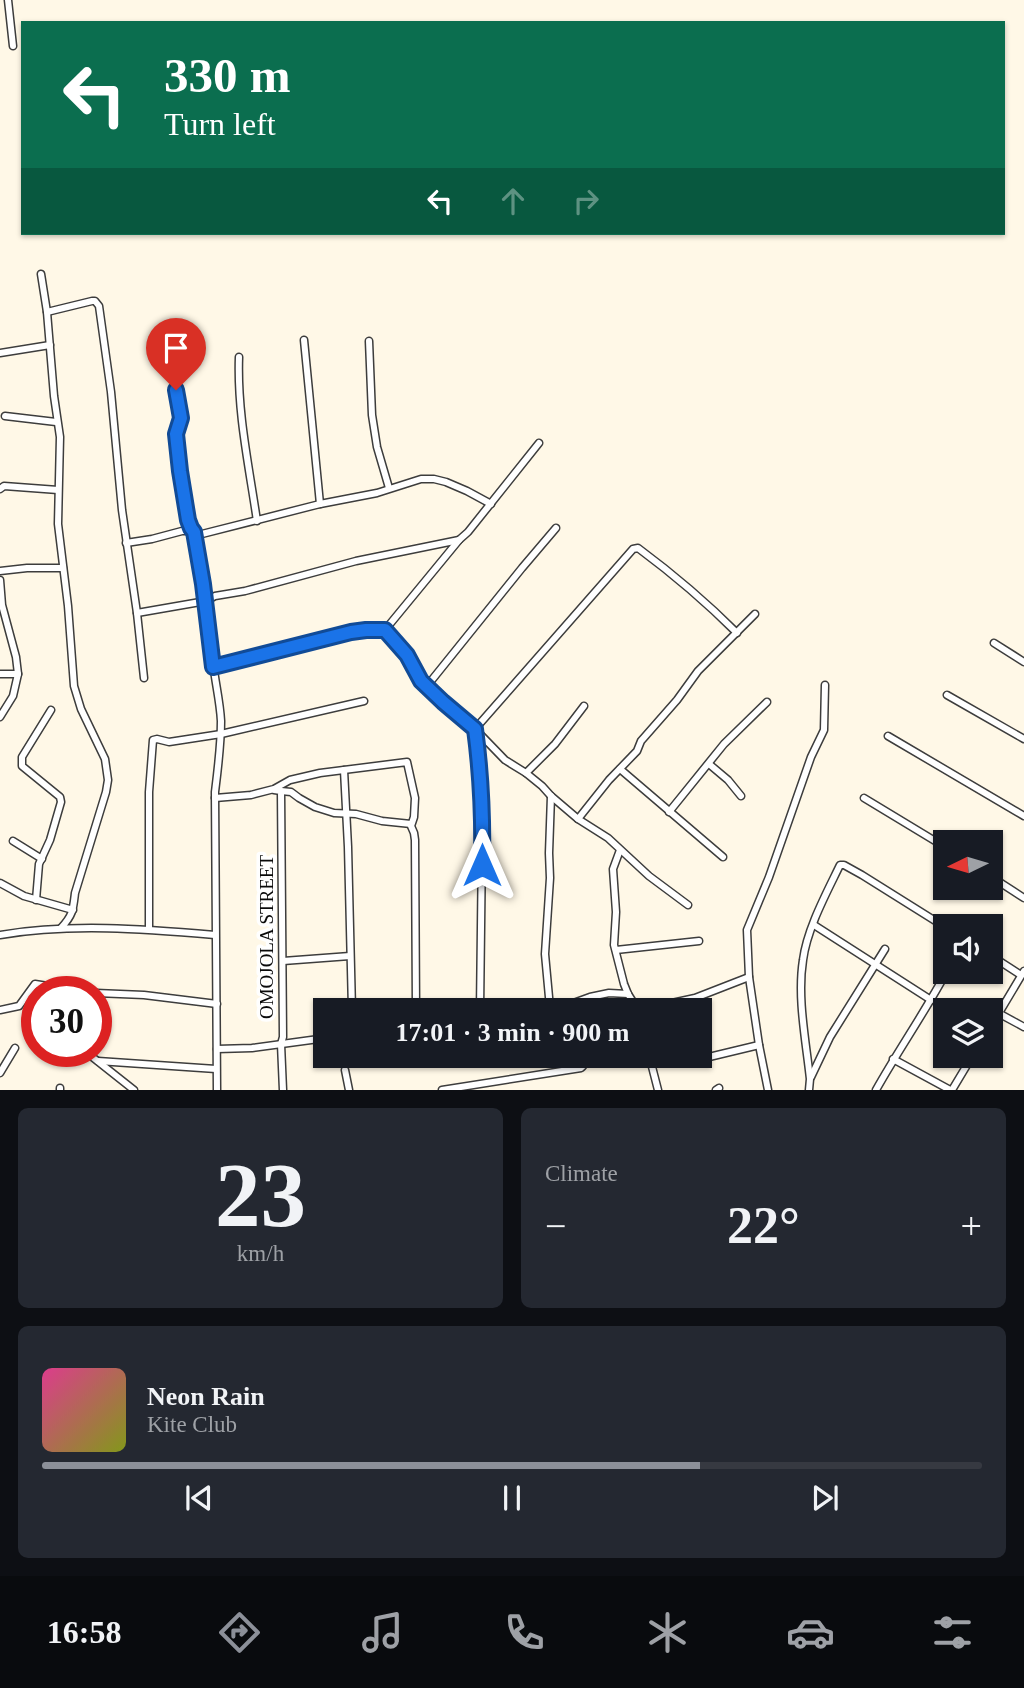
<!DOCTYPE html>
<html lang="en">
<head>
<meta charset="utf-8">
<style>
	:root { --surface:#171b24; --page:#242831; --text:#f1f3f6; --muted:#9ea1a6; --line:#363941; --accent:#8c9099 }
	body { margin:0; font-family:"Times New Roman",serif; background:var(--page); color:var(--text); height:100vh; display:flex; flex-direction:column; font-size:26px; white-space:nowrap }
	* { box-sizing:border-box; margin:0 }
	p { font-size:23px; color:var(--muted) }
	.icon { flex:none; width:38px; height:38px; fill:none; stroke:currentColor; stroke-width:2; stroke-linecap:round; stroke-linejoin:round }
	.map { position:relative; height:1090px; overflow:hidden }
	.details { display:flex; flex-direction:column; gap:18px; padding:18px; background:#0d0f14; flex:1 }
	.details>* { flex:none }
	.top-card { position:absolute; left:21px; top:21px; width:984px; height:214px; border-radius:0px; box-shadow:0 2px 5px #0004; background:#0b6e4f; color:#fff; overflow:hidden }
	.needle { width:46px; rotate:265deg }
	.buttons { position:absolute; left:933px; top:830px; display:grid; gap:14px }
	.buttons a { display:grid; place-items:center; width:70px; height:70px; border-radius:0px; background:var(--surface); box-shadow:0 2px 5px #0004; font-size:35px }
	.speed { position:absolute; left:21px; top:976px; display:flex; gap:14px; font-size:35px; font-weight:700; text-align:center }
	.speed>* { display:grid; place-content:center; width:91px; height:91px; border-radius:50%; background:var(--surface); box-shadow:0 2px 5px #0004; line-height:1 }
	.speed .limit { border:10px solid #d22; background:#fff; color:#111 }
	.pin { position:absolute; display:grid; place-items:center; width:60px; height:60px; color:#fff; margin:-72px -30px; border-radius:50% 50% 50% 0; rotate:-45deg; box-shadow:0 0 7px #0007 }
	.pin .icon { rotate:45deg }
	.me { position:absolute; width:77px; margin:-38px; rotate:0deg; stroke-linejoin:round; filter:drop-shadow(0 0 5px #0008) }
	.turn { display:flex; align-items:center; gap:24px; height:147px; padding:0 28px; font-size:32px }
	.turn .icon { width:91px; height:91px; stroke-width:2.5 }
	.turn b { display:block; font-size:49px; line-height:60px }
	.lanes { display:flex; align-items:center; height:66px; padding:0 28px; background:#0003; justify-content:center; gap:35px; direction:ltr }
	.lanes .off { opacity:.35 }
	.big { font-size:52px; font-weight:700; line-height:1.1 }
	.details .widget { flex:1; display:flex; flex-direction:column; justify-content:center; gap:10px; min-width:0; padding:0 24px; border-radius:10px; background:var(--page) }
	.details .dial { align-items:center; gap:0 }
	.dial b { font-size:91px; line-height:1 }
	.song { display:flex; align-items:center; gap:21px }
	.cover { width:84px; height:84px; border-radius:10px; background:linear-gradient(135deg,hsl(330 70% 55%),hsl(70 70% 35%)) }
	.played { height:7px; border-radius:4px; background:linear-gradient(90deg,var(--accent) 70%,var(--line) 70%) }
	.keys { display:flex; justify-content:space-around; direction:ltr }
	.heat { display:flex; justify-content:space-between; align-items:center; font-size:38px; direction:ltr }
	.details .tiles { flex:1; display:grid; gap:18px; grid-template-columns:1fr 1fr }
	.widget:last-child { grid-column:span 2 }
	.trip { position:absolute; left:313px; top:998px; width:399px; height:70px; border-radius:0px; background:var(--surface); box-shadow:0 2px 5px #0004; font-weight:700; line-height:70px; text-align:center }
	.tab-bar { display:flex; height:112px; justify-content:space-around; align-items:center; background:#090b0e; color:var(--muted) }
	.tab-bar .icon { width:49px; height:49px }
	.tab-bar .selected { color:var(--accent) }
	.tab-bar b { font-size:32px; color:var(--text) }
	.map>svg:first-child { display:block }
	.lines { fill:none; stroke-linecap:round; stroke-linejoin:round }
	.street-casing { stroke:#3d3d3d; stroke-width:9 }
	.street { stroke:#fff; stroke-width:6 }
	.route-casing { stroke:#114b97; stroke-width:18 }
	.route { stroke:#1a73e8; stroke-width:12 }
	.labels { text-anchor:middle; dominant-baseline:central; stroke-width:7; stroke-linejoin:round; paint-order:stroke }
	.street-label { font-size:19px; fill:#0a0a0a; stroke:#fff }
</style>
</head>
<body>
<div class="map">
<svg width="1024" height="1090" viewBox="0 0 1024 1090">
	<rect width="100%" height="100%" fill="#fff8e7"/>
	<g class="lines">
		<defs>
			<g id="street">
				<polyline points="8,0 13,46"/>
				<path d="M41 274 47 312 54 396 60 437 58 524 68 606 74 686 81 709 105 759 108 780 106 792 75 893C73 910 73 915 61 928"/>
				<polyline points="47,312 92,301 95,301 99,306 111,392 122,510 137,613 144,678"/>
				<polyline points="304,340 320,504"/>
				<polyline points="369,341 372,415 377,447 389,488"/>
				<path d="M169 344 181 418 176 434 180 471 184 486 188 520 191 528 194 532C202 575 208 618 213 662 215 682 220 701 221 721 221 745 218 768 215 792L217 1090"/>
				<polyline points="0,353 50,345"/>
				<path d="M239 357C237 412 249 466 257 521"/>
				<polyline points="5,416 56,422"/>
				<polyline points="0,489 4,486 58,490"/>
				<polyline points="126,543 152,539 182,531 191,531 202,534 320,504 377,493 421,479 434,479 446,482 467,491 491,504"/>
				<polyline points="0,571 27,568 63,568"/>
				<polyline points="0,580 2,605 16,657 18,674 13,696 0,717"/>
				<polyline points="137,613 206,601 215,596 245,591 356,561 459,540"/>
				<polyline points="385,630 459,540 468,532 539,443"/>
				<polyline points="994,643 1024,662"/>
				<polyline points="213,667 351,632 366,630 385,630 407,655 421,681 443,702 475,729 505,760 526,773 542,786 551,796 578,819 608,838 649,876 688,905"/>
				<polyline points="0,674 18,674"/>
				<polyline points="427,686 522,568 556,528"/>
				<polyline points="947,695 1024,739"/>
				<polyline points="888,736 1024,816"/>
				<polyline points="709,764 728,780 741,796"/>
				<polyline points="620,769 723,857"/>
				<polyline points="344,770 348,847 352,1010"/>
				<polyline points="526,773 555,744 584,706"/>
				<polyline points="274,790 281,791 283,1037 281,1044 283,1090"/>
				<polyline points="281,791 291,792 299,798 315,807 334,813 356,814 382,821 411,824"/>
				<polyline points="215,798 251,795 274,789 290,780 320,773 407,762 415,798 414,817 411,826 414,833 415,840 416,1010"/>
				<polyline points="864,798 945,847"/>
				<polyline points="669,812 724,744 767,702"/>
				<polyline points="578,819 609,780 637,751 641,741 677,700 698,671 755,614"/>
				<polyline points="13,841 42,859"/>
				<polyline points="620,850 613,869 616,912 614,945 624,984 628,994 638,1010"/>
				<polyline points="990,876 1024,898"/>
				<polyline points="0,883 24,896 73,910"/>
				<polyline points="36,900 39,864 50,840 61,802 60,797 22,766 22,757 51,710"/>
				<polyline points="814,925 931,1000"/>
				<polyline points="149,929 149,792 153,740 157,739 169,742 221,734 364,701"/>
				<path d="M0 935C71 923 144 929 215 935"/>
				<polyline points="616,950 699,941"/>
				<polyline points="990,955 1021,975"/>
				<polyline points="283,961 350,956"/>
				<polyline points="96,993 144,995 217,1004"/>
				<polyline points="550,1008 545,954 550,878 549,853 551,796"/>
				<polyline points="0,1010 19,1006 35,984 85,992"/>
				<path d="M480 1010 482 844 479 766 475 729 633 549 638 548C673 574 706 602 737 633"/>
				<polyline points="528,1010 568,1005 590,997 609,993 628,994"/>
				<polyline points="640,1010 695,998 749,977"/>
				<polyline points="1000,1014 1024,1027"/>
				<polyline points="990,1028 1024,971"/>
				<polyline points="217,1049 252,1048 326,1038"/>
				<polyline points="86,1052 134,1090"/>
				<polyline points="649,1055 658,1090"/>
				<polyline points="893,1059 950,1090"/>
				<polyline points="98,1061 216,1069"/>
				<polyline points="684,1063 759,1045"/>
				<polyline points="345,1070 349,1090"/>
				<polyline points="0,1073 15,1048"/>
				<polyline points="811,1077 830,1037 885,949"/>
				<polyline points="60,1090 60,1088"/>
				<path d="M442 1090 581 1068C586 1064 586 1061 585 1055"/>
				<polyline points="716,1090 719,1088"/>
				<polyline points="768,1090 759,1045 749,977 747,930 769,877 811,757 824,730 825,685"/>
				<path d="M809 1090 810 1079C806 1041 797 998 803 960 807 929 826 894 840 865H844L862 875 945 927"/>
				<path d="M876 1090C899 1049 925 1012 947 971"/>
				<polyline points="952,1090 973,1055"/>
			</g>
		</defs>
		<use href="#street" class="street-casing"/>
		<use href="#street" class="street"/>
	</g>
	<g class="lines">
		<defs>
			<path id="route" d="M176 390 181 418 176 434 180 471 188 520 191 528 194 532 203 584 213 667 351 632 366 630H385L407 655 421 681 443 702 475 729C481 774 483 820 482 865"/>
		</defs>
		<use href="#route" class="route-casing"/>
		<use href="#route" class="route"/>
	</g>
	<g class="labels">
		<g class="street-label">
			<text transform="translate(266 937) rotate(-90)">OMOJOLA STREET</text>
		</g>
	</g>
</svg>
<div class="buttons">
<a><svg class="needle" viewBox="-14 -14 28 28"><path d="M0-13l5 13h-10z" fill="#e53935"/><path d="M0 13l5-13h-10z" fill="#9ea1a6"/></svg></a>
<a><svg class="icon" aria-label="sound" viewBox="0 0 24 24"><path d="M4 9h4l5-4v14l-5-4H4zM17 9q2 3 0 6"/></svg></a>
<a><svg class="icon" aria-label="layers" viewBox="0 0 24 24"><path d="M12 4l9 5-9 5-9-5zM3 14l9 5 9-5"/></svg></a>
</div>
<div class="speed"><div class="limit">30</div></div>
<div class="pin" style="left:176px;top:390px;background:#d93025"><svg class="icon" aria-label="arrive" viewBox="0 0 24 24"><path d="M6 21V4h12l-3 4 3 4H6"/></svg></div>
<svg class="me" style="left:482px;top:865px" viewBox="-20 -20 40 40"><path d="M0-17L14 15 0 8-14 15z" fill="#1a73e8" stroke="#fff" stroke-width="4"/></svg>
<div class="trip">17:01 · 3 min · 900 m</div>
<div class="top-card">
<div class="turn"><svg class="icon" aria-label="left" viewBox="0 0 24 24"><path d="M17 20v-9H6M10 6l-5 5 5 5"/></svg><div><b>330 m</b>Turn left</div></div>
<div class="lanes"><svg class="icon" aria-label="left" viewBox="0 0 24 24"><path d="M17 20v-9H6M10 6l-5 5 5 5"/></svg><svg class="icon off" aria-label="ahead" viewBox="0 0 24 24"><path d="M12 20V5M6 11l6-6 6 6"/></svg><svg class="icon off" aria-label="right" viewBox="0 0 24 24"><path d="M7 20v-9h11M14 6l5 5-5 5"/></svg></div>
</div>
</div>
<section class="details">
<div class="tiles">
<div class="widget dial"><b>23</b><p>km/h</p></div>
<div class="widget"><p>Climate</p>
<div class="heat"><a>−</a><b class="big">22°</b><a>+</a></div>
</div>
<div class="widget">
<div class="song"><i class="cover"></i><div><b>Neon Rain</b><p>Kite Club</p></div></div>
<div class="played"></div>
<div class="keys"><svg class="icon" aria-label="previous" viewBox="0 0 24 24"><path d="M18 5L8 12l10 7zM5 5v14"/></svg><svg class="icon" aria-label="pause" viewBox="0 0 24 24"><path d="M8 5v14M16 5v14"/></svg><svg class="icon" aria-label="next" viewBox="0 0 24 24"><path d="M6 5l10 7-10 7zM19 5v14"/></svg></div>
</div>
</div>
</section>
<nav class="tab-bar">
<b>16:58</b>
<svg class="icon selected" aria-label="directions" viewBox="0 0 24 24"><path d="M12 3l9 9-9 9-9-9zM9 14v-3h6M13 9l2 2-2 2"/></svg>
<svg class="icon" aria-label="music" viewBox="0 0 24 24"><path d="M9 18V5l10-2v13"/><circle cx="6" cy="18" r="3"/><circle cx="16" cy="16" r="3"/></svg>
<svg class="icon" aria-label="phone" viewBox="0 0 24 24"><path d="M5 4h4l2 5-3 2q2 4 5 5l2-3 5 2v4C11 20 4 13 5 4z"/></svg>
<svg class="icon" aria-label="climate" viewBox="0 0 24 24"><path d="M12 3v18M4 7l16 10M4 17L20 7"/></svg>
<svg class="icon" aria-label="car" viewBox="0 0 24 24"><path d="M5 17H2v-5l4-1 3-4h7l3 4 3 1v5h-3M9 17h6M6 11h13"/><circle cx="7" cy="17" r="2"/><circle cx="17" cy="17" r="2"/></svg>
<svg class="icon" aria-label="filters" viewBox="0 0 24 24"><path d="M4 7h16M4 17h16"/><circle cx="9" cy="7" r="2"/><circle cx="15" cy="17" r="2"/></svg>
</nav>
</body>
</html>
